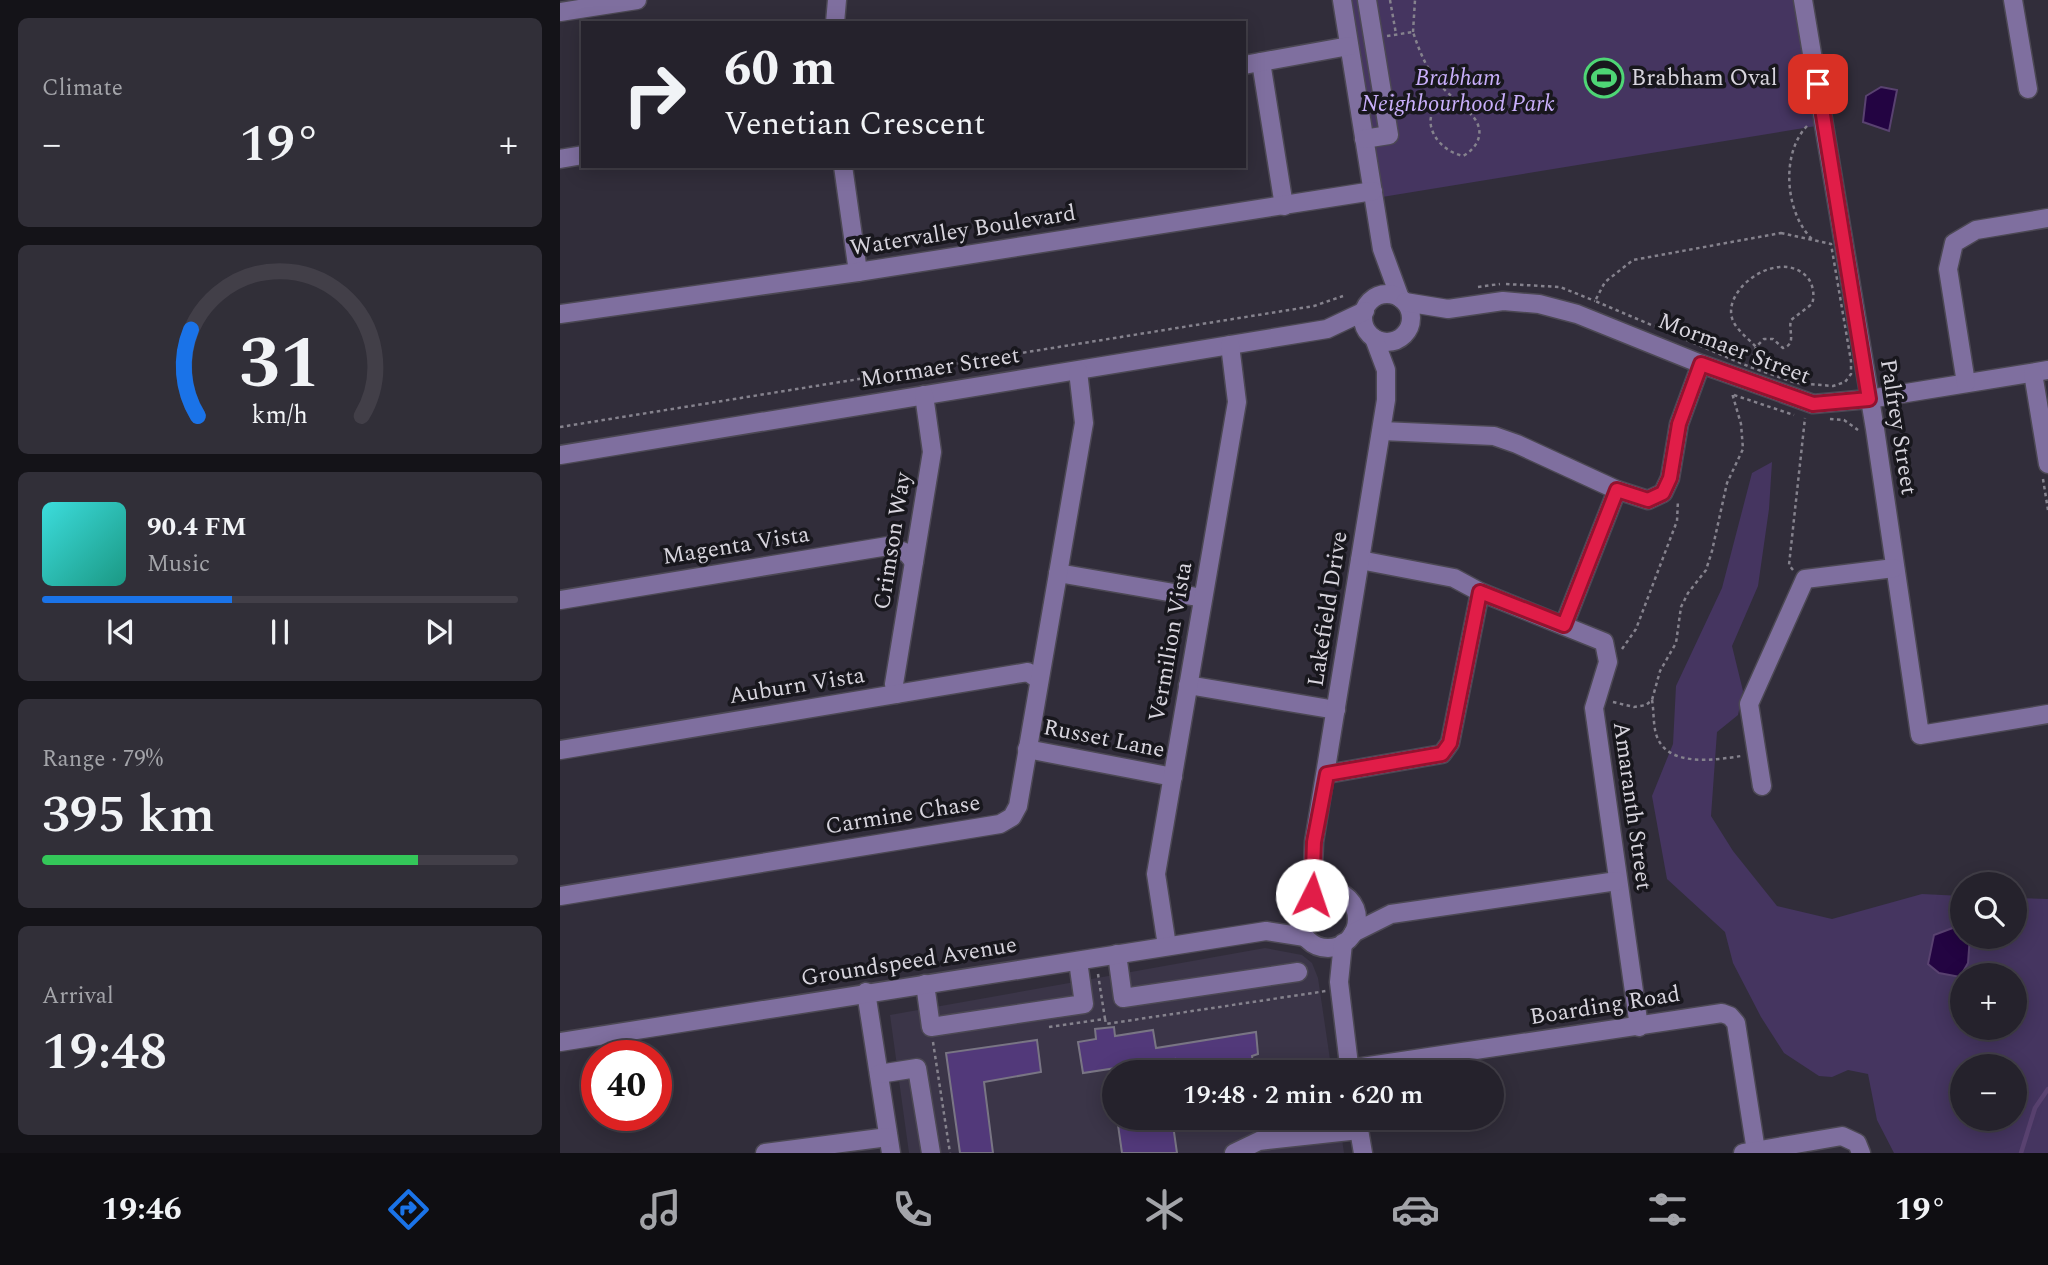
<!DOCTYPE html>
<html lang="en">
<head>
<meta charset="utf-8">
<style>
	:root { --surface:#25222c; --page:#312f38; --text:#f1f3f6; --muted:#a3a4a9; --line:#423f48; --accent:#1a73e8 }
	body { margin:0; font-family:Spectral,serif; background:var(--page); color:var(--text); height:100vh; display:flex; flex-direction:column; font-size:26px; white-space:nowrap }
	* { box-sizing:border-box; margin:0 }
	p { font-size:23px; color:var(--muted) }
	.icon { flex:none; width:38px; height:38px; fill:none; stroke:currentColor; stroke-width:2; stroke-linecap:round; stroke-linejoin:round }
	.map { position:relative; flex:1; overflow:hidden }
	.panel { display:flex; flex-direction:column; gap:18px; padding:18px; background:#141318; width:560px }
	.panel>* { flex:none }
	.guide { position:absolute; left:21px; top:21px; width:665px; height:147px; border-radius:0px; box-shadow:0 4px 18px #0003,0 0 0 2px var(--line); background:#25222c; color:var(--text); overflow:hidden }
	.fabs { position:absolute; left:1390px; top:872px; display:grid; gap:14px }
	.fabs a { display:grid; place-items:center; width:77px; height:77px; border-radius:50%; background:var(--surface); box-shadow:0 4px 18px #0003,0 0 0 2px var(--line); font-size:35px }
	.speed { position:absolute; left:21px; top:1040px; display:flex; gap:14px; font-size:35px; font-weight:700; text-align:center }
	.speed>* { display:grid; place-content:center; width:91px; height:91px; border-radius:50%; background:var(--surface); box-shadow:0 4px 18px #0003,0 0 0 2px var(--line); line-height:1 }
	.speed .limit { border:10px solid #d22; background:#fff; color:#111 }
	.pin { position:absolute; display:grid; place-items:center; width:60px; height:60px; color:#fff; margin:-30px; border-radius:14px; box-shadow:0 4px 10px #0006 }
	.me { position:absolute; width:77px; margin:-38px; rotate:4deg; stroke-linejoin:round; filter:drop-shadow(0 0 5px #0008) }
	.turn { display:flex; align-items:center; gap:24px; height:147px; padding:0 28px; font-size:32px }
	.turn .icon { width:91px; height:91px; stroke-width:2.5 }
	.turn b { display:block; font-size:49px; line-height:60px }
	.big { font-size:52px; font-weight:600; line-height:1.1 }
	.panel .card { flex:1; display:flex; flex-direction:column; justify-content:center; gap:10px; min-width:0; padding:0 24px; border-radius:10px; background:var(--page) }
	.panel .dial { align-items:center; gap:0 }
	.dial svg { height:182px; overflow:visible; fill:none; stroke:var(--line); stroke-width:7; stroke-linecap:round; text-anchor:middle }
	.dial text { fill:var(--text); stroke:none }
	.song { display:flex; align-items:center; gap:21px }
	.cover { width:84px; height:84px; border-radius:10px; background:linear-gradient(135deg,hsl(180 70% 55%),hsl(170 70% 35%)) }
	.played { height:7px; border-radius:4px; background:linear-gradient(90deg,var(--accent) 40%,var(--line) 40%) }
	.keys { display:flex; justify-content:space-around; direction:ltr }
	.heat { display:flex; justify-content:space-between; align-items:center; font-size:38px; direction:ltr }
	.charge { height:10px; border-radius:5px; background:linear-gradient(90deg,#34c759 79%,var(--line) 0) }
	.trip { position:absolute; left:542px; top:1060px; width:402px; height:70px; border-radius:35px; background:var(--surface); box-shadow:0 4px 18px #0003,0 0 0 2px var(--line); font-weight:600; line-height:70px; text-align:center }
	.menu { display:flex; height:112px; justify-content:space-around; align-items:center; background:#0f0e12; color:var(--muted) }
	.menu .icon { width:49px; height:49px }
	.menu .selected { color:var(--accent) }
	.menu b { font-size:32px; color:var(--text) }
	main { display:flex; flex:1; min-height:0 }
	.map>svg:first-child { display:block }
	.built { fill:#3b3548 }
	.green { fill:#453560; fill-rule:evenodd }
	.water { fill:#230442; stroke:#594270; stroke-width:2 }
	.lines { fill:none; stroke-linecap:round; stroke-linejoin:round }
	.stream { stroke:#594270; stroke-width:4.5 }
	.building { fill:#52397a; stroke:#797584; stroke-width:2 }
	.minor-casing { stroke:#4c4854; stroke-width:21 }
	.path { stroke:#85828d; stroke-width:2.5; stroke-dasharray:3.5 3.5; stroke-linecap:butt }
	.minor { stroke:#7f6f9f; stroke-width:18 }
	.route-casing { stroke:#92132f; stroke-width:18 }
	.route { stroke:#e11d48; stroke-width:12 }
	.labels { text-anchor:middle; dominant-baseline:central; stroke-width:7; stroke-linejoin:round; paint-order:stroke }
	.park-label { font-size:23px; font-style:italic; fill:#c9affb; stroke:#18171d }
	.poi-label { font-size:23px; fill:#d7d4dd; stroke:#18171d; text-anchor:start }
	.street-label { font-size:23px; fill:#d7d4dd; stroke:#18171d }
</style>
</head>
<body>
<main>
<section class="panel">
<div class="card"><p>Climate</p>
<div class="heat"><a>−</a><b class="big">19°</b><a>+</a></div>
</div>
<div class="card dial"><svg viewBox="0 0 100 80">
<path d="M14 69A42 42 0 1 1 86 69"/>
<path d="M14 69A42 42 0 0 1 11 31" stroke="#1a73e8"/>
<text x="50" y="56" font-size="32" font-weight="700">31</text>
<text x="50" y="72" font-size="11">km/h</text>
</svg></div>
<div class="card">
<div class="song"><i class="cover"></i><div><b>90.4 FM</b><p>Music</p></div></div>
<div class="played"></div>
<div class="keys"><svg class="icon" aria-label="previous" viewBox="0 0 24 24"><path d="M18 5L8 12l10 7zM5 5v14"/></svg><svg class="icon" aria-label="pause" viewBox="0 0 24 24"><path d="M8 5v14M16 5v14"/></svg><svg class="icon" aria-label="next" viewBox="0 0 24 24"><path d="M6 5l10 7-10 7zM19 5v14"/></svg></div>
</div>
<div class="card"><p>Range · 79%</p><b class="big">395 km</b><div class="charge"></div></div>
<div class="card"><p>Arrival</p><b class="big">19:48</b></div>
</section>
<div class="map">
<svg width="1488" height="1153" viewBox="0 0 1488 1153">
	<rect width="100%" height="100%" fill="#312d3a"/>
	<polygon class="built" points="705,948 742,955 752,963 758,978 772,1073 555,1073 555,1118 779,1118 784,1153 349,1153 330,1015"/>
	<g class="green">
		<polygon points="789,0 1234,0 1256,126 822,197"/>
		<path d="M1212 462 1209 509 1198 586 1172 646 1183 691 1178 715 1157 732 1151 816 1173 851 1217 906 1272 919 1362 894 1402 896V936H1454V898L1488 899V1153H1334L1317 1120 1308 1074 1288 1070 1272 1077 1259 1076 1224 1053 1201 1017 1173 963 1165 932 1107 879 1092 796 1113 744 1116 686 1162 588 1192 473ZM1402 975H1454V1027H1402ZM1402 1066H1454V1118H1402Z"/>
	</g>
	<g class="water">
		<polygon points="1321,87 1337,90 1329,131 1303,122 1306,96"/>
		<polygon points="1398,926 1402,929 1402,936 1410,936 1408,963 1400,977 1379,973 1368,964 1374,935"/>
	</g>
	<g class="lines">
		<polyline class="stream" points="1461,1153 1475,1108 1488,1089"/>
	</g>
	<g class="building">
		<polygon points="554,1027 555,1036 593,1030 596,1048 696,1032 698,1054 692,1056 694,1073 624,1073 622,1064 616,1065 615,1059 523,1073 518,1042 536,1039 535,1029"/>
		<polygon points="477,1040 481,1072 424,1082 433,1153 400,1153 386,1053"/>
		<polygon points="557,1118 612,1118 617,1153 562,1153"/>
	</g>
	<g class="lines">
		<defs>
			<g id="minor">
				<polyline points="782,0 822,249 840,298"/>
				<polyline points="1243,0 1315,429 1360,735 1488,714"/>
				<polyline points="1453,0 1468,89"/>
				<polyline points="0,12 77,0"/>
				<polyline points="275,23 277,0"/>
				<polyline points="701,62 724,206"/>
				<polyline points="684,65 789,46"/>
				<polyline points="804,139 829,135 807,0"/>
				<polyline points="0,159 23,155"/>
				<polyline points="283,166 298,272"/>
				<circle cx="827" cy="318" r="24"/>
				<polyline points="845,302 888,309 943,301 979,304 1017,314 1141,364 1253,404 1309,399 1488,370"/>
				<polyline points="0,314 298,272 813,191"/>
				<polyline points="1473,373 1488,464"/>
				<polyline points="1406,383 1388,269 1394,243 1416,230 1488,218"/>
				<polyline points="822,431 934,436 957,444 1057,490 1088,500 1103,493 1110,478 1119,424 1141,364"/>
				<polyline points="0,455 767,329 805,311"/>
				<polyline points="800,560 894,578 920,592 1044,642 1048,662 1034,708 1079,1027"/>
				<polyline points="498,573 643,598"/>
				<polyline points="0,600 328,546 347,553 354,562"/>
				<polyline points="1004,625 1057,490"/>
				<polyline points="628,685 776,710"/>
				<polyline points="336,694 334,684 372,452 364,395"/>
				<polyline points="467,749 613,777"/>
				<polyline points="0,750 468,672 479,680"/>
				<polyline points="767,774 882,754 890,743 920,592"/>
				<polyline points="1202,786 1189,704 1245,579 1334,568"/>
				<circle cx="768" cy="919" r="29"/>
				<polyline points="752,895 754,842 826,400 826,370 814,338"/>
				<polyline points="0,896 440,824 452,817 458,806 524,423 518,371"/>
				<polyline points="793,933 831,914 1057,881"/>
				<polyline points="783,943 779,982 790,1073"/>
				<polyline points="607,946 596,874 677,402 670,345"/>
				<polyline points="557,954 563,998 738,972"/>
				<polyline points="365,984 371,1027 524,1004 518,961"/>
				<polyline points="306,992 331,1153"/>
				<polyline points="0,1042 706,931 745,937"/>
				<polyline points="789,1069 1162,1013 1170,1016 1176,1023 1196,1151"/>
				<polyline points="319,1074 357,1068 371,1153"/>
				<polyline points="797,1118 803,1153"/>
				<polyline points="205,1153 328,1137"/>
				<polyline points="674,1153 699,1141 799,1130"/>
				<polyline points="1183,1153 1282,1136 1297,1143 1301,1153"/>
			</g>
		</defs>
		<use href="#minor" class="minor-casing"/>
		<g class="path">
			<polyline points="830,0 836,34"/>
			<polyline points="853,32 855,0"/>
			<path d="M827 36 853 32C860 53 868 73 884 89 892 98 915 114 918 125 923 138 914 150 903 156 872 149 854 110 892 97"/>
			<path d="M1247 126C1220 154 1225 215 1254 241"/>
			<polygon points="1221,233 1271,244 1291,361 1291,374 1285,382 1273,386 1236,383 1190,367 1035,301 1045,282 1073,260"/>
			<polyline points="946,284 1000,287 1035,301"/>
			<polyline points="918,287 940,284"/>
			<path d="M1191 364 1196 347 1204 339H1213L1223 348C1237 344 1228 331 1231 320L1252 304C1255 295 1253 285 1248 278 1221 247 1163 287 1172 318 1175 329 1188 338 1196 347"/>
			<polyline points="1174,395 1234,415"/>
			<polyline points="1270,419 1284,420 1298,430"/>
			<polyline points="0,427 754,306 783,296"/>
			<polyline points="1483,479 1488,510"/>
			<polyline points="1233,570 1229,565 1245,418"/>
			<polyline points="1062,649 1076,629 1117,521 1118,500"/>
			<path d="M1092 700C1094 711 1093 723 1096 734 1106 768 1155 760 1181 756"/>
			<polyline points="1053,702 1074,707 1086,705 1092,700 1100,671 1116,643 1121,607 1128,593 1146,570 1152,551 1167,483 1183,449 1181,424 1172,393"/>
			<polyline points="538,974 545,1019"/>
			<polyline points="489,1027 545,1019 546,1024 766,991"/>
			<polyline points="373,1042 390,1153"/>
		</g>
		<use href="#minor" class="minor"/>
	</g>
	<g class="lines">
		<defs>
			<polyline id="route" points="752,895 754,842 767,774 882,754 890,743 920,592 1004,625 1057,490 1088,500 1103,493 1110,478 1119,424 1141,364 1253,404 1309,399 1258,84"/>
		</defs>
		<use href="#route" class="route-casing"/>
		<use href="#route" class="route"/>
	</g>
	<defs>
		<symbol id="stadium-ring" viewBox="-11 -11 22 22"><circle r="9.5" fill="#18171d" stroke="#4ed675" stroke-width="1.5"/><path d="M0-5a6.5 5 0 1 0 0 10a6.5 5 0 1 0 0-10ZM-3.5-1.8h7v3.6h-7Z" fill="#4ed675"/></symbol>
	</defs>
	<g fill-rule="evenodd">
		<use href="#stadium-ring" x="1022" y="56" width="44" height="44"/>
	</g>
	<g class="labels">
		<g class="park-label">
			<text x="898" y="78">Brabham<tspan x="898" dy="26">Neighbourhood Park</tspan></text>
		</g>
		<g class="poi-label">
			<text x="1071" y="78">Brabham Oval</text>
		</g>
		<g class="street-label">
			<text transform="translate(403 231) rotate(-9)">Watervalley Boulevard</text>
			<text transform="translate(1174 349) rotate(21)">Mormaer Street</text>
			<text transform="translate(380 368) rotate(-9)">Mormaer Street</text>
			<text transform="translate(1338 427) rotate(81)">Palfrey Street</text>
			<text transform="translate(333 541) rotate(-81)">Crimson Way</text>
			<text transform="translate(176 546) rotate(-9)">Magenta Vista</text>
			<text transform="translate(768 609) rotate(-81)">Lakefield Drive</text>
			<text transform="translate(611 642) rotate(-80)">Vermilion Vista</text>
			<text transform="translate(237 686) rotate(-9)">Auburn Vista</text>
			<text transform="translate(544 739) rotate(11)">Russet Lane</text>
			<text transform="translate(1072 806) rotate(82)">Amaranth Street</text>
			<text transform="translate(343 815) rotate(-9)">Carmine Chase</text>
			<text transform="translate(349 962) rotate(-9)">Groundspeed Avenue</text>
			<text transform="translate(1045 1006) rotate(-9)">Boarding Road</text>
		</g>
	</g>
</svg>
<div class="fabs">
<a><svg class="icon" aria-label="search" viewBox="0 0 24 24"><circle cx="10" cy="10" r="6"/><path d="M15 15l6 6"/></svg></a>
<a>+</a>
<a>−</a>
</div>
<div class="speed"><div class="limit">40</div></div>
<div class="pin" style="left:1258px;top:84px;background:#d93025"><svg class="icon" aria-label="arrive" viewBox="0 0 24 24"><path d="M6 21V4h12l-3 4 3 4H6"/></svg></div>
<svg class="me" style="left:752px;top:895px" viewBox="-20 -20 40 40"><circle r="19" fill="#fff"/><path d="M0-13L10 11 0 6-10 11z" fill="#e11d48"/></svg>
<div class="trip">19:48 · 2 min · 620 m</div>
<div class="guide">
<div class="turn"><svg class="icon" aria-label="right" viewBox="0 0 24 24"><path d="M7 20v-9h11M14 6l5 5-5 5"/></svg><div><b>60 m</b>Venetian Crescent</div></div>
</div>
</div>
</main>
<nav class="menu">
<b>19:46</b>
<svg class="icon selected" aria-label="directions" viewBox="0 0 24 24"><path d="M12 3l9 9-9 9-9-9zM9 14v-3h6M13 9l2 2-2 2"/></svg>
<svg class="icon" aria-label="music" viewBox="0 0 24 24"><path d="M9 18V5l10-2v13"/><circle cx="6" cy="18" r="3"/><circle cx="16" cy="16" r="3"/></svg>
<svg class="icon" aria-label="phone" viewBox="0 0 24 24"><path d="M5 4h4l2 5-3 2q2 4 5 5l2-3 5 2v4C11 20 4 13 5 4z"/></svg>
<svg class="icon" aria-label="climate" viewBox="0 0 24 24"><path d="M12 3v18M4 7l16 10M4 17L20 7"/></svg>
<svg class="icon" aria-label="car" viewBox="0 0 24 24"><path d="M5 17H2v-5l4-1 3-4h7l3 4 3 1v5h-3M9 17h6M6 11h13"/><circle cx="7" cy="17" r="2"/><circle cx="17" cy="17" r="2"/></svg>
<svg class="icon" aria-label="filters" viewBox="0 0 24 24"><path d="M4 7h16M4 17h16"/><circle cx="9" cy="7" r="2"/><circle cx="15" cy="17" r="2"/></svg>
<b>19°</b>
</nav>
</body>
</html>
